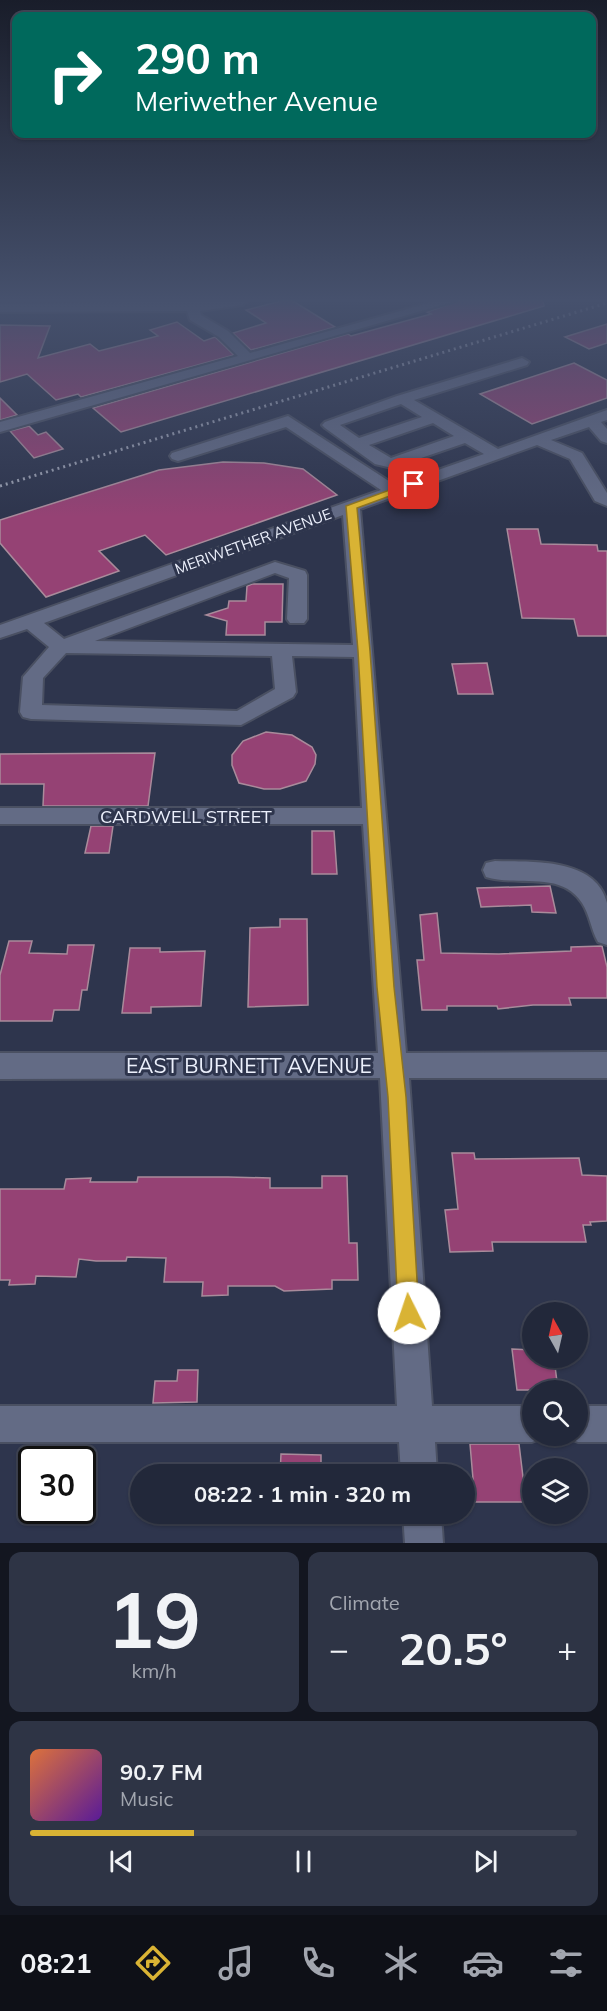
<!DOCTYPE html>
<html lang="en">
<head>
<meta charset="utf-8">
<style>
	:root { --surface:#22283a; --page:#2e3445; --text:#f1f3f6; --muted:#a2a6af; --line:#3f4454; --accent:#d9b334 }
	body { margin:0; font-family:Mulish,sans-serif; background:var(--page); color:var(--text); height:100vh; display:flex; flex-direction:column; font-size:22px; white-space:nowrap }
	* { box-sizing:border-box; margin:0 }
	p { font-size:20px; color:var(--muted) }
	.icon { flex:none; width:33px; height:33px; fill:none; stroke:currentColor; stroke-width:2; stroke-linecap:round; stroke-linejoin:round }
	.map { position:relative; height:1543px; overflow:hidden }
	.details { display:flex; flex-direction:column; gap:9px; padding:9px; background:#131620; flex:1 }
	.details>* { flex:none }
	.guide { position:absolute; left:12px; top:12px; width:584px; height:126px; border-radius:12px; box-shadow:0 2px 4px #0004,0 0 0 2px var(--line); background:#00695c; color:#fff; overflow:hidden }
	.needle { width:39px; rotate:352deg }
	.controls { position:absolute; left:522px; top:1302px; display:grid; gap:12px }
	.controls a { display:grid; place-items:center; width:66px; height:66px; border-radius:50%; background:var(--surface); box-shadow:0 2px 4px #0004,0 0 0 2px var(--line); font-size:30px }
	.speed { position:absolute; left:18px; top:1446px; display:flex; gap:12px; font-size:30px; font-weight:700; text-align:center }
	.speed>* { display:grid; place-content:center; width:78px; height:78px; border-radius:50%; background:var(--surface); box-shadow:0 2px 4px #0004,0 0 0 2px var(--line); line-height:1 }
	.speed .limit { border:3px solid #111; border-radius:9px; background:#fff; color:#111 }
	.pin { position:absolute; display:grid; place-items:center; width:51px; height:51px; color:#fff; margin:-26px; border-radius:12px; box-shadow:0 3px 9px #0006 }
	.me { position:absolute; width:66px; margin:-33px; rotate:356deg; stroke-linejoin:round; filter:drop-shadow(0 0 4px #0008) }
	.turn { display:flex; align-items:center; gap:21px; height:126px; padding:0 24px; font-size:27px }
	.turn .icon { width:78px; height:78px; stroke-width:2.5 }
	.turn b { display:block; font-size:42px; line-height:51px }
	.big { font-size:45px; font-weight:700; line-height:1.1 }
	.details .tile { flex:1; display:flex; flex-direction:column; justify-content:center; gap:9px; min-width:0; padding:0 21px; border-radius:12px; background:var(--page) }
	.details .dial { align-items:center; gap:0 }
	.dial b { font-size:78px; line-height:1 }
	.song { display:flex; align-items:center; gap:18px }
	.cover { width:72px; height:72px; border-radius:9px; background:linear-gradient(135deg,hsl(20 70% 55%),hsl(270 70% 35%)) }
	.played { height:6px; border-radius:3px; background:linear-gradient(90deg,var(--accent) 30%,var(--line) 30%) }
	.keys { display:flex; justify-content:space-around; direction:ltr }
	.heat { display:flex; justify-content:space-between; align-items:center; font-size:33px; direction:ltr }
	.details .tiles { flex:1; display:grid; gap:9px; grid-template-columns:1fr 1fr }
	.tile:last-child { grid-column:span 2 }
	.trip { position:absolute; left:130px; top:1464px; width:345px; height:60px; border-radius:30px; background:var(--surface); box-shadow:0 2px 4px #0004,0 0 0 2px var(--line); font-weight:700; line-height:60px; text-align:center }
	.menu { display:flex; height:96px; justify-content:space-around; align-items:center; background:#0e1017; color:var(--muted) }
	.menu .icon { width:42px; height:42px }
	.menu .on { color:var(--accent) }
	.menu b { font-size:27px; color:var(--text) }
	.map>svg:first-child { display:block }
	.building { fill:#954274; stroke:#a98b9b; stroke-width:1.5 }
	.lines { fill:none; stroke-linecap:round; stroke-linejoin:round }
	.minor-casing { stroke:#4a5062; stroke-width:4 }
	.minor { fill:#636b85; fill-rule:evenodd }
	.rail { stroke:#9a9fb0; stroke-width:3; stroke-dasharray:2 4; stroke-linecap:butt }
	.route { fill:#d9b334; stroke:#8d7422; stroke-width:1.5 }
	.labels { text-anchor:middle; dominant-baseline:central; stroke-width:6; stroke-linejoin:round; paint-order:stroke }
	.far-street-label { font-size:15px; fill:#ecf0fc; stroke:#2e354d }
	.street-label { font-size:18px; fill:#ecf0fc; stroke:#2e354d }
	.near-street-label { font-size:21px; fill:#ecf0fc; stroke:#2e354d }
</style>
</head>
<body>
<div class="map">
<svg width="607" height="1543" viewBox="0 0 607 1543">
	<rect width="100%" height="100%" fill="#2e354d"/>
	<g class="building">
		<polygon points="281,301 293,301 335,327 251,350 233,333 266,323 246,310"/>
		<polygon points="458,301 543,301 544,306 121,432 93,408 348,334 351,336 431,314 427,312"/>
		<polygon points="177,322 204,341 215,337 234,355 81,397 78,394 56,400 27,374 0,382 0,325 50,326 38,358 90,344 99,351 158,336 150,330"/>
		<polygon points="607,324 607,343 589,349 565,337"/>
		<polygon points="574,363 607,380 607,398 532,424 480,394"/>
		<polygon points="0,398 17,415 0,420"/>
		<polygon points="29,426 38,435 46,432 63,449 34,458 10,431"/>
		<polygon points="223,462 264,463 303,469 337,495 166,555 145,535 99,551 119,571 46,597 0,543 0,520 159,470"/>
		<polygon points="507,529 538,529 541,544 597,545 598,551 607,551 607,636 578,636 574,619 522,618"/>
		<polygon points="252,584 283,584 282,622 265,622 265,635 226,635 227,621 206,615 228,608 229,601 246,601 247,586"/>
		<polygon points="487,663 493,694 458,694 452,664"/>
		<polygon points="266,732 292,735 312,747 316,755 315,764 306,781 280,789 264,789 239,783 232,765 232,755 243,741"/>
		<polygon points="155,753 148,806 43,806 44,784 0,784 0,754"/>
		<polygon points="91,826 113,826 109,853 85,853"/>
		<polygon points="312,831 334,831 337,874 312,874"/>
		<polygon points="550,886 556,913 532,912 531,905 481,907 477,888"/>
		<polygon points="437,913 441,953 499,954 571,951 571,947 602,946 607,967 607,998 569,998 571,1005 533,1005 498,1009 497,1006 447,1006 447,1010 422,1010 417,960 424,960 420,915"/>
		<polygon points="280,919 307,919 308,1005 248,1007 250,928 280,927"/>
		<polygon points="9,941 32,941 29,953 67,954 68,945 94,945 87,990 82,990 79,1010 54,1010 52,1021 0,1021 0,975"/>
		<polygon points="130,948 160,948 160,952 205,951 201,1006 151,1007 151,1013 122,1013"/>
		<polygon points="452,1153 474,1153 475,1159 579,1158 582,1175 607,1176 607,1221 590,1222 591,1225 583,1225 586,1242 492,1242 493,1251 450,1252 445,1210 458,1209"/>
		<polygon points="322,1176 347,1176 349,1243 357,1243 358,1280 332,1280 332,1289 284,1291 275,1286 228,1286 228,1295 202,1296 203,1282 164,1282 166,1258 127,1257 126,1261 96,1261 79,1259 76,1277 36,1276 35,1284 9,1285 10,1280 0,1280 0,1189 64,1189 66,1179 91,1178 90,1182 137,1182 138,1177 228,1177 270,1178 270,1188 322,1188"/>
		<polygon points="512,1349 532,1350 532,1358 554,1358 558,1390 517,1390"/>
		<polygon points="178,1370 198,1370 197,1402 153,1403 155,1381 177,1381"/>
		<polygon points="470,1444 519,1444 526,1502 475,1502"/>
		<polygon points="281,1454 321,1455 321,1474 280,1474"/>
	</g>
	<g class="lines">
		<defs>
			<g id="minor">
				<polygon points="218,301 248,301 242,305 200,311 201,315 228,331 250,353 436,301 456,301 0,432 0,422 238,356 219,337 190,320 187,311 0,312 0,304"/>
				<path d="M522 358 529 362 527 365 414 400 498 449 607 410V420L601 422 607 429V443L601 441 589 427 551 440 582 453 607 493V506L595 501 570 459 537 445 360 509 406 1053 607 1052V1078H409L432 1406H532V1436L545 1437 532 1442H435L437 1474H401L399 1442H0V1406H397L380 1078 0 1079V1053H378L363 824H0V808H362L354 657 292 656 296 692 293 697 241 725 31 719 23 717 20 712 23 677 49 647 27 629 0 638V625L381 490 286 427 178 461 172 459 170 456 172 453 288 416 395 485 484 454 465 443 392 468 375 464 325 428 322 425 325 422 397 396ZM401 404 422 417 359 438 340 425ZM433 423 454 436 391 458 369 445ZM343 515 353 645 95 641 275 573 289 578 287 619 290 623H304L307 619V575L305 571 275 562 64 639 44 623ZM66 653 272 656 275 689 237 711 42 705 43 678Z"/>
				<path d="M495 861C530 862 596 857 607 903 607 915 607 932 607 945L598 942C591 930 590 915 582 903 561 870 518 887 486 877L483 870 486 863Z"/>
				<polygon points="578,1406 607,1406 607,1442 578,1442 565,1437 578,1436"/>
				<polygon points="403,1514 441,1514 443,1543 405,1543"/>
			</g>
		</defs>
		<use href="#minor" class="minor-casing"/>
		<use href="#minor" class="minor"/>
		<polyline class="rail" points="0,486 607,303"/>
	</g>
	<linearGradient id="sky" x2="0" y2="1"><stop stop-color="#191d2a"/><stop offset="0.58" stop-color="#46516d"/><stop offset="1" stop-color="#46516d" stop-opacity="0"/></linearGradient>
	<rect width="607" height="517" fill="url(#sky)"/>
	<polygon class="route" points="414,481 417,482 417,486 357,508 370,651 394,987 406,1097 419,1313 416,1320 409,1323 401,1320 398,1313 388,1097 377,987 358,651 346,506"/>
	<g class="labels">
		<g class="far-street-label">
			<text transform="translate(253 541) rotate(-20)">MERIWETHER AVENUE</text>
		</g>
		<g class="street-label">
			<text x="186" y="816">CARDWELL STREET</text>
		</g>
		<g class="near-street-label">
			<text x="249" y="1065">EAST BURNETT AVENUE</text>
		</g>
	</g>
</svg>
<div class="controls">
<a><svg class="needle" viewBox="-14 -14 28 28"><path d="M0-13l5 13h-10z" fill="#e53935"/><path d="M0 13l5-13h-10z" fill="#a2a6af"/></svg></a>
<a><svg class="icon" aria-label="search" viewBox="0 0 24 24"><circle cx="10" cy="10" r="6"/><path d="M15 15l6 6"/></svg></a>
<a><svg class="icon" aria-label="layers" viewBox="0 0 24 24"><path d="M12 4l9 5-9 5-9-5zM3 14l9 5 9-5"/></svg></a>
</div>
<div class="speed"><div class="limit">30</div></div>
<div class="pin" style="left:414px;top:484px;background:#d93025"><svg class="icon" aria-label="arrive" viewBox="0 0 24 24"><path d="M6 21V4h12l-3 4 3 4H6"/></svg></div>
<svg class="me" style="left:409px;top:1313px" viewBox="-20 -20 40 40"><circle r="19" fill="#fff"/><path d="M0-13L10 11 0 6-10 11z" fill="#d9b334"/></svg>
<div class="trip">08:22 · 1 min · 320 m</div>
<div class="guide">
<div class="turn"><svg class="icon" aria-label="right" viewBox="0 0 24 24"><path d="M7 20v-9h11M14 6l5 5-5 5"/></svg><div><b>290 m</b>Meriwether Avenue</div></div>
</div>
</div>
<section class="details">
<div class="tiles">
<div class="tile dial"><b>19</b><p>km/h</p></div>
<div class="tile"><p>Climate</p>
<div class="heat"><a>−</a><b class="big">20.5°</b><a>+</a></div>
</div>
<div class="tile">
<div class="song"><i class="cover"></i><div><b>90.7 FM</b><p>Music</p></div></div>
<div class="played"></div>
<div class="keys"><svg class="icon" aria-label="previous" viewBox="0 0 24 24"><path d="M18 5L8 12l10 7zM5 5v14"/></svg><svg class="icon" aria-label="pause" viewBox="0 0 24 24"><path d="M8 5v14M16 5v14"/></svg><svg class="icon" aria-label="next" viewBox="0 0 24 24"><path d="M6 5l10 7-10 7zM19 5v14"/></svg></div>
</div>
</div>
</section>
<nav class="menu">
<b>08:21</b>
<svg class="icon on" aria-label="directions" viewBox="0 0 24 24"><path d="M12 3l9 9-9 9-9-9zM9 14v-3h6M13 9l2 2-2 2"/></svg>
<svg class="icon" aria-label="music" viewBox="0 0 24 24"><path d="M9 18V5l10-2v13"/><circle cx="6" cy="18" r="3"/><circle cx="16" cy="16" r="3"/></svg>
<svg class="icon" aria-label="phone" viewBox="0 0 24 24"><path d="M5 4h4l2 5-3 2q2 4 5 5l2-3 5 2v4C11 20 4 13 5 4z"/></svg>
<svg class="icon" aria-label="climate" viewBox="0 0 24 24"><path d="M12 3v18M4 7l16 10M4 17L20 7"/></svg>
<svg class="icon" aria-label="car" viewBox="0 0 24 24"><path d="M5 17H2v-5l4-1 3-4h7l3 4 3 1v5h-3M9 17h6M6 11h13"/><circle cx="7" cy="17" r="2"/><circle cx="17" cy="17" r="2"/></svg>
<svg class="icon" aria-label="filters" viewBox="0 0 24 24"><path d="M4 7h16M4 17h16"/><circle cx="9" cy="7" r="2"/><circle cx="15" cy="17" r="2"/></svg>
</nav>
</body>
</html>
